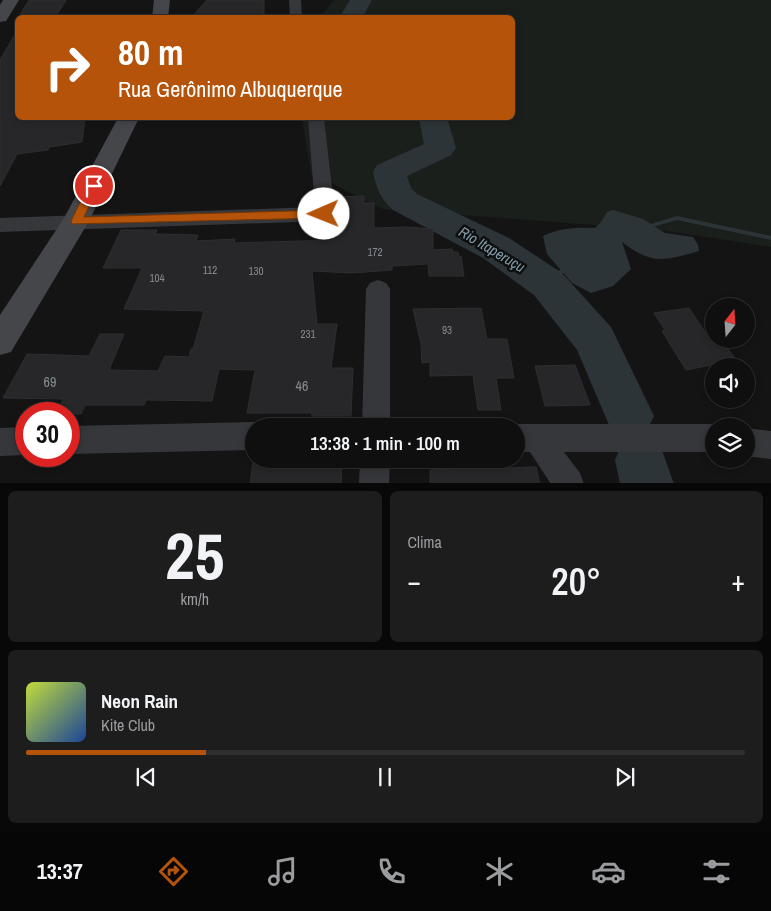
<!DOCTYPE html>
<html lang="pt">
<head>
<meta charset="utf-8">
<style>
	:root { --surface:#0f0f10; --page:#1d1d1e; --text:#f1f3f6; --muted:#9b9c9f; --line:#2f2f30; --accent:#b45309 }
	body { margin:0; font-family:"Archivo Narrow",sans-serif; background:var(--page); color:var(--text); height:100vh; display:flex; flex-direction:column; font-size:19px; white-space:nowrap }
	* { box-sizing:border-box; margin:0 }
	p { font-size:16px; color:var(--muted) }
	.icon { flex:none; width:28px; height:28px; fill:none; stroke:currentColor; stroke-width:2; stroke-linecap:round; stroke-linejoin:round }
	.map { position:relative; height:483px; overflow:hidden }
	.panel { display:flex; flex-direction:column; gap:8px; padding:8px; background:#080809; flex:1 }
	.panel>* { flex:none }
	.guide { position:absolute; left:15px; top:15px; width:500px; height:105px; border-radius:8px; box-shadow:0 2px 8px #0003,0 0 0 1px var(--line); background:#b45309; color:#fff; overflow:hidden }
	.needle { width:32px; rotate:17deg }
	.tools { position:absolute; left:705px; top:298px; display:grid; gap:10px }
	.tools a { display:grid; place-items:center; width:50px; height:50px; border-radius:50%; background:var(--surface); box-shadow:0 2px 8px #0003,0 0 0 1px var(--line); font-size:25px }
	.speed { position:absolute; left:15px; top:402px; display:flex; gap:10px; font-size:25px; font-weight:700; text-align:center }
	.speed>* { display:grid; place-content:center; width:65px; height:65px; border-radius:50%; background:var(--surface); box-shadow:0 2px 8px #0003,0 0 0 1px var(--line); line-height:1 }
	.speed .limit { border:8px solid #d22; background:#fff; color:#111 }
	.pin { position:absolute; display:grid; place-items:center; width:42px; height:42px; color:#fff; margin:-21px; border:2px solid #fff; border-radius:50%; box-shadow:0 1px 5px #0007 }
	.me { position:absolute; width:55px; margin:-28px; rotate:269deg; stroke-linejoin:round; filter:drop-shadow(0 0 4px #0008) }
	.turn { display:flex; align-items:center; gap:18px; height:105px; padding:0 20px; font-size:22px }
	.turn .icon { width:65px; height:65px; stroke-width:2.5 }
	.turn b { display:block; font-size:35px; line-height:42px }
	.big { font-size:38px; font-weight:600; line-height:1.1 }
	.panel .widget { flex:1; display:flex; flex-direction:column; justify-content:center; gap:8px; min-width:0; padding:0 18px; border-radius:8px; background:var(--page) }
	.panel .dial { align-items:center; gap:0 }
	.dial b { font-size:65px; line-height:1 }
	.song { display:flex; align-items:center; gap:15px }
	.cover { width:60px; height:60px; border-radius:8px; background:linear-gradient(135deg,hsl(70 70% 55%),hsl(220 70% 35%)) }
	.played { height:5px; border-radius:2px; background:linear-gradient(90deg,var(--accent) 25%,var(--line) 25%) }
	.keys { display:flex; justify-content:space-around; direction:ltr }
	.heat { display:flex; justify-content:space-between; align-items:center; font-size:28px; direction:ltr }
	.panel .tiles { flex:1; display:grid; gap:8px; grid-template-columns:1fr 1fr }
	.widget:last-child { grid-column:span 2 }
	.trip { position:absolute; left:245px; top:418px; width:280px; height:50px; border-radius:25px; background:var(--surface); box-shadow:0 2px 8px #0003,0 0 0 1px var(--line); font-weight:600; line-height:50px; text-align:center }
	.dock { display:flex; height:80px; justify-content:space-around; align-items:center; background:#060606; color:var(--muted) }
	.dock .icon { width:35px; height:35px }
	.dock .active { color:var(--accent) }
	.dock b { font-size:22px; color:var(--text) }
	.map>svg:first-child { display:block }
	.green { fill:#1b1f1b }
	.water { fill:#2c3437 }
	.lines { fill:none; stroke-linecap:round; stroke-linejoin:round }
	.stream { fill:#2c3437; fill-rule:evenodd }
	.river { fill:#2c3437; fill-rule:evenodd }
	.building { fill:#272729; stroke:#2e2e31 }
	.street { fill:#35373a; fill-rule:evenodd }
	.secondary { fill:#444649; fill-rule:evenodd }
	.route { fill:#b45309; stroke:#753606 }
	.labels { text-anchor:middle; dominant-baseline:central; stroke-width:5; stroke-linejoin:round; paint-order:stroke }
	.number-label { font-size:11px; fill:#868b90 }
	.near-number-label { font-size:14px; fill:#868b90 }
	.water-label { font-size:15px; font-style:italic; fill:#829dab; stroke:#0f0f10 }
</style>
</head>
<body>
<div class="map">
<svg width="771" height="484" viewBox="0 0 771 484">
	<rect width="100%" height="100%" fill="#141415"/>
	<polygon class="green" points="334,0 771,0 771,247 661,230 383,209 311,173 302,118 512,118 512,18 320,17"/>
	<path class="water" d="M613 210 643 219 665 233 693 237 698 245 699 251C664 261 652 265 622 242L631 269 613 286 591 293 572 283 547 254 543 236C560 228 576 227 595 228L602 221 607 212Z"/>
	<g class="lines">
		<g class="stream">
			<polygon points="677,216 771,236 771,240 677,220 646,229 643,227 644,226"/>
			<polygon points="566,264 570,264 571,266 550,286 546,286 545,284 546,282"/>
		</g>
		<g class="river">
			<polygon points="350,0 372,0 362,18 339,18"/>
			<path d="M419 118H447L456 148 451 155 445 158 407 176 411 188 417 194 509 238 562 273 611 327 654 416 646 432 629 439 612 432 577 350 534 295 483 258 393 210C380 198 377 189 373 172L377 165 424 144Z"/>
			<polygon points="641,435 659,442 674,484 620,484 615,460 623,442"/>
		</g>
	</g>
	<g class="building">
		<polygon points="29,0 66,0 55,18 18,18"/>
		<polygon points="207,0 264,0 264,18 191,18"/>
		<polygon points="18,29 18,118 85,118 82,142 49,147 48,150 17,154 0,186 0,60"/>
		<polygon points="364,196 364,203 374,203 374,228 406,227 433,229 433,250 452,249 453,252 458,252 459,257 461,256 464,276 429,276 428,264 392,266 392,270 352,273 312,271 317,324 337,324 331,368 353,368 351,416 312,416 312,413 247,413 255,370 219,369 212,401 146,400 144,405 85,405 81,414 57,414 63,399 3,398 27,354 89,356 100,334 124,334 109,370 158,371 165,356 189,357 191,349 193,349 204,311 124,309 142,268 103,268 121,230 157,230 155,234 198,235 196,241 235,239 234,243 332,240 333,231 336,231 337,197"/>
		<polygon points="481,308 487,339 507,339 514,378 496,378 501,410 478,410 473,375 430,376 430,362 422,363 421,344 413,309"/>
		<polygon points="689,308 709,338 721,339 736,360 686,370 662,331 665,330 654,313"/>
		<polygon points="575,365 590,405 545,406 535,366"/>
		<polygon points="342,461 341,484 250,484 253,462"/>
		<polygon points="505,466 506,468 536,467 540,484 430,484 430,470"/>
	</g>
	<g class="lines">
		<g class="street">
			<polygon points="289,0 301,0 302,18 290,18"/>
			<polygon points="308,118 324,118 335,214 332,219 325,221 0,232 0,218 315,207"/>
			<polygon points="378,280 386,283 390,289 390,426 362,426 366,289 370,283"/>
			<polygon points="254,422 264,426 254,426 254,450 69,454 69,426"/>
			<polygon points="516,424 714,424 719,426 714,426 714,452 564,452 580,473 584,484 551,484 530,452 516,452 516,426 511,426"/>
			<polygon points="26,427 26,455 0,456 0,428"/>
			<polygon points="746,428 771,431 771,459 746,456"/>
			<polygon points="360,459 390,459 389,484 359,484"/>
		</g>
		<g class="secondary">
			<polygon points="3,0 19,0 6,21 0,22 0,5"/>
			<polygon points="154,0 170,0 168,18 152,18"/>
			<polygon points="118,118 139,118 89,221 11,352 0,355 0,315 64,218"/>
		</g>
	</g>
	<polygon class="route" points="94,183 99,186 84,217 324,210 330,214 324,218 72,224 71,221 88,186"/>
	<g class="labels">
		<g class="number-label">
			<text x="375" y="252">172</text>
			<text x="210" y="270">112</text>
			<text x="256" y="271">130</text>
			<text x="157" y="278">104</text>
			<text x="447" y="330">93</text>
			<text x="308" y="334">231</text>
		</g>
		<g class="near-number-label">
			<text x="50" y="382">69</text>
			<text x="302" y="386">46</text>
		</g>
		<g class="water-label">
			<text transform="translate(492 249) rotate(31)">Rio Itaperuçu</text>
		</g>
	</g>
</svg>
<div class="tools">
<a><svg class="needle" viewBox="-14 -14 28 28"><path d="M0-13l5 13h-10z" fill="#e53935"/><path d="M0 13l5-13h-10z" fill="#9b9c9f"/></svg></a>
<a><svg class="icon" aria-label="sound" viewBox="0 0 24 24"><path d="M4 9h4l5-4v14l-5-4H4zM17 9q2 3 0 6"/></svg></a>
<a><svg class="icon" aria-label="layers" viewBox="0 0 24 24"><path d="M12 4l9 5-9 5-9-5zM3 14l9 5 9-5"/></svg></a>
</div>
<div class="speed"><div class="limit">30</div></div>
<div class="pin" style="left:94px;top:186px;background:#d93025"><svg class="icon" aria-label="arrive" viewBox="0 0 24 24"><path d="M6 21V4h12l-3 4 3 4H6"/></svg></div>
<svg class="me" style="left:324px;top:214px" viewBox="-20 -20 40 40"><circle r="19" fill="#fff"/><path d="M0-13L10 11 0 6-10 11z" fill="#b45309"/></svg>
<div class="trip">13:38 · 1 min · 100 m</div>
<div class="guide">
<div class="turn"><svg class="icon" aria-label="right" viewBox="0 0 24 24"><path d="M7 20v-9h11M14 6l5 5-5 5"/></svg><div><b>80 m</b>Rua Gerônimo Albuquerque</div></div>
</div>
</div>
<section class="panel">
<div class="tiles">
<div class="widget dial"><b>25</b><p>km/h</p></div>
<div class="widget"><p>Clima</p>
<div class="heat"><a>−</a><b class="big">20°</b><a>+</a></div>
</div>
<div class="widget">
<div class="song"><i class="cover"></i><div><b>Neon Rain</b><p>Kite Club</p></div></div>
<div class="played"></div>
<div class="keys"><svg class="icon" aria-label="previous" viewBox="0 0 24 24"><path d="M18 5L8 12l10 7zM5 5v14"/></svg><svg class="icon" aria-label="pause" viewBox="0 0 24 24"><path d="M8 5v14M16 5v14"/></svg><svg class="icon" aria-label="next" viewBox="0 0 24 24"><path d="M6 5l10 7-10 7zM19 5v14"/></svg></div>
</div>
</div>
</section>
<nav class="dock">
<b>13:37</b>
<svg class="icon active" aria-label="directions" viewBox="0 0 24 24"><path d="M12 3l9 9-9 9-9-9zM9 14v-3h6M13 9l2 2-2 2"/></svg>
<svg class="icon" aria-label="music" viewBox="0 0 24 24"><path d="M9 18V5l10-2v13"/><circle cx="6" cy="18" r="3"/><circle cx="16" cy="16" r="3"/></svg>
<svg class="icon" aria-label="phone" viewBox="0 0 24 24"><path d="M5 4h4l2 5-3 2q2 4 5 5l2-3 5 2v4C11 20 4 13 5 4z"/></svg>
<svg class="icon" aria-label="climate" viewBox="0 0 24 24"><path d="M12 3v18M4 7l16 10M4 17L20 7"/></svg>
<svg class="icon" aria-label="car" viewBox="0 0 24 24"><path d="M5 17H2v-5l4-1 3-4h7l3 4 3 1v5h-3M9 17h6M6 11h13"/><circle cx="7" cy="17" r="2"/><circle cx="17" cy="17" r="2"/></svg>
<svg class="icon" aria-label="filters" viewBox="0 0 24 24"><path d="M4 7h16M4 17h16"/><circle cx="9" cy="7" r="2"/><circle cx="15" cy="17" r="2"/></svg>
</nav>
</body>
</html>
